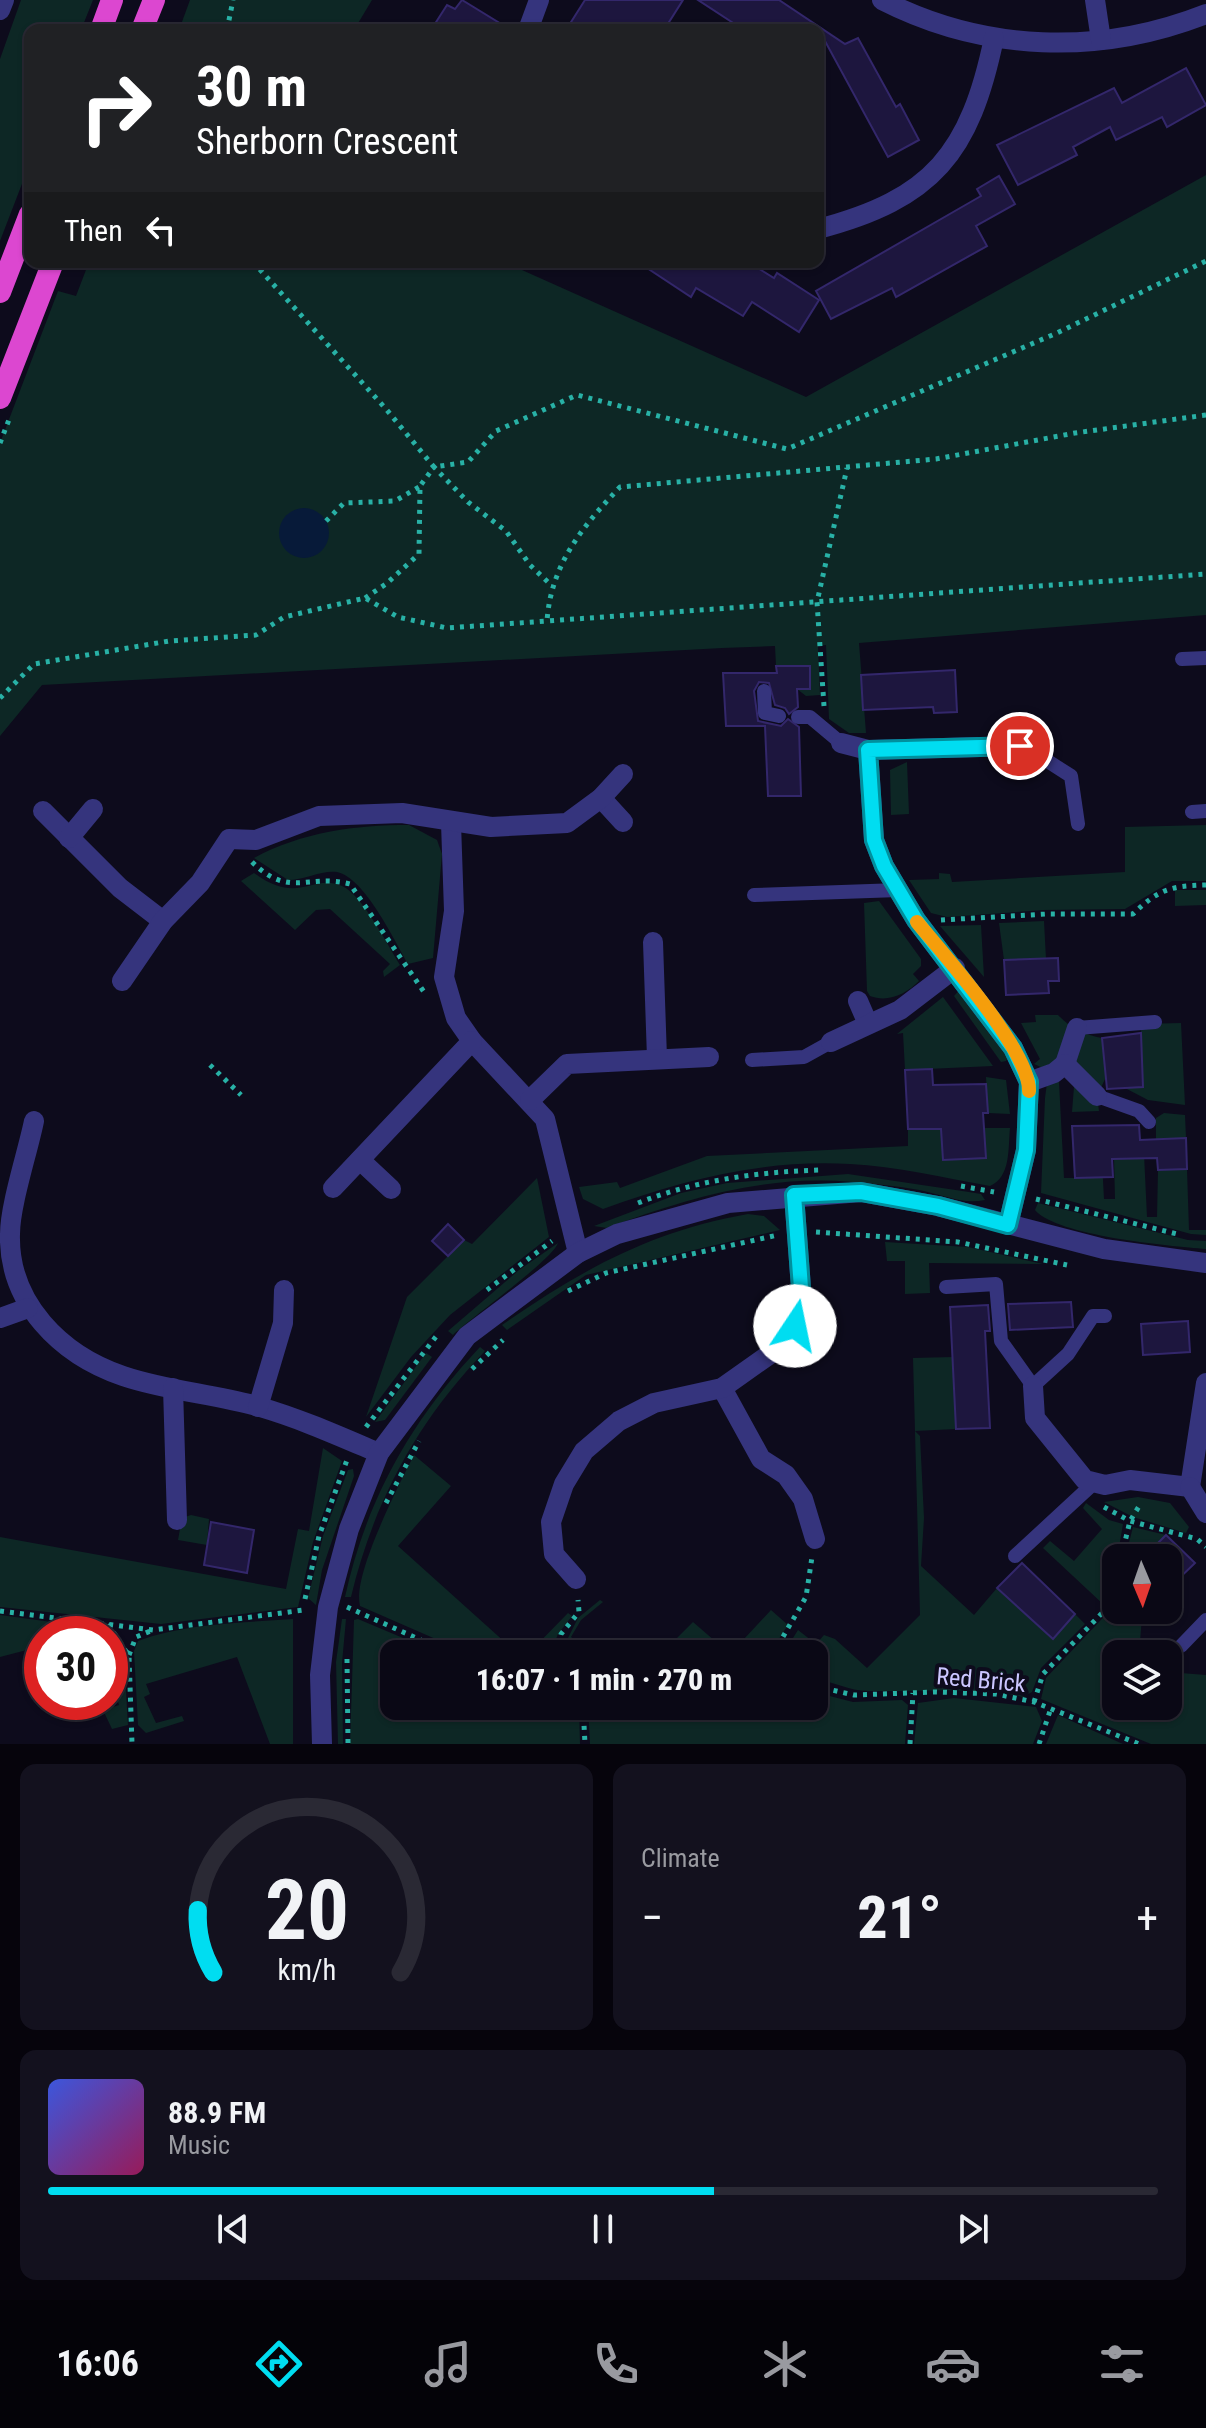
<!DOCTYPE html>
<html lang="en">
<head>
<meta charset="utf-8">
<style>
	:root { --surface:#0a0815; --page:#13111e; --text:#f1f3f6; --muted:#999aa0; --line:#2a2934; --accent:#00ddf1 }
	body { margin:0; font-family:"Roboto Condensed",sans-serif; background:var(--page); color:var(--text); height:100vh; display:flex; flex-direction:column; font-size:30px; white-space:nowrap }
	* { box-sizing:border-box; margin:0 }
	p { font-size:26px; color:var(--muted) }
	.icon { flex:none; width:44px; height:44px; fill:none; stroke:currentColor; stroke-width:2; stroke-linecap:round; stroke-linejoin:round }
	.map { position:relative; height:1744px; overflow:hidden }
	.details { display:flex; flex-direction:column; gap:20px; padding:20px; background:#06040c; flex:1 }
	.details>* { flex:none }
	.banner { position:absolute; left:24px; top:24px; width:800px; height:244px; border-radius:16px; box-shadow:0 2px 6px #0004,0 0 0 2px var(--line); background:#202124; color:#fff; overflow:hidden }
	.needle { width:52px; rotate:178deg }
	.fabs { position:absolute; left:1102px; top:1544px; display:grid; gap:16px }
	.fabs a { display:grid; place-items:center; width:80px; height:80px; border-radius:16px; background:var(--surface); box-shadow:0 2px 6px #0004,0 0 0 2px var(--line); font-size:40px }
	.speed { position:absolute; left:24px; top:1616px; display:flex; gap:16px; font-size:40px; font-weight:700; text-align:center }
	.speed>* { display:grid; place-content:center; width:104px; height:104px; border-radius:50%; background:var(--surface); box-shadow:0 2px 6px #0004,0 0 0 2px var(--line); line-height:1 }
	.speed .limit { border:12px solid #d22; background:#fff; color:#111 }
	.pin { position:absolute; display:grid; place-items:center; width:68px; height:68px; color:#fff; margin:-34px; border:4px solid #fff; border-radius:50%; box-shadow:0 2px 8px #0007 }
	.me { position:absolute; width:88px; margin:-44px; rotate:11deg; stroke-linejoin:round; filter:drop-shadow(0 0 6px #0008) }
	.turn { display:flex; align-items:center; gap:28px; height:168px; padding:0 40px; font-size:36px }
	.turn .icon { width:104px; height:104px; stroke-width:2.5 }
	.turn b { display:block; font-size:56px; line-height:68px }
	.then { display:flex; align-items:center; height:76px; padding:0 40px; background:#0003; gap:16px; font-size:30px }
	.big { font-size:60px; font-weight:800; line-height:1.1 }
	.details .tile { flex:1; display:flex; flex-direction:column; justify-content:center; gap:12px; min-width:0; padding:0 28px; border-radius:16px; background:var(--page) }
	.details .dial { align-items:center; gap:0 }
	.dial svg { height:208px; overflow:visible; fill:none; stroke:var(--line); stroke-width:7; stroke-linecap:round; text-anchor:middle }
	.dial text { fill:var(--text); stroke:none }
	.song { display:flex; align-items:center; gap:24px }
	.cover { width:96px; height:96px; border-radius:12px; background:linear-gradient(135deg,hsl(230 70% 55%),hsl(330 70% 35%)) }
	.played { height:8px; border-radius:4px; background:linear-gradient(90deg,var(--accent) 60%,var(--line) 60%) }
	.keys { display:flex; justify-content:space-around; direction:ltr }
	.heat { display:flex; justify-content:space-between; align-items:center; font-size:44px; direction:ltr }
	.details .tiles { flex:1; display:grid; gap:20px; grid-template-columns:1fr 1fr }
	.tile:last-child { grid-column:span 2 }
	.trip { position:absolute; left:380px; top:1640px; width:448px; height:80px; border-radius:16px; background:var(--surface); box-shadow:0 2px 6px #0004,0 0 0 2px var(--line); font-weight:800; line-height:80px; text-align:center }
	.menu { display:flex; height:128px; justify-content:space-around; align-items:center; background:#040308; color:var(--muted) }
	.menu .icon { width:56px; height:56px }
	.menu .selected { color:var(--accent) }
	.menu b { font-size:36px; color:var(--text) }
	.map>svg:first-child { display:block }
	.green { fill:#0d2725 }
	.water { fill:#071a39 }
	.building { fill:#1d163e; stroke:#33276b; stroke-width:2 }
	.lines { fill:none; stroke-linecap:round; stroke-linejoin:round }
	.path { stroke:#28b1a6; stroke-width:5; stroke-dasharray:4 6; stroke-linecap:butt }
	.service { stroke:#35347d; stroke-width:14 }
	.minor { stroke:#35347d; stroke-width:20 }
	.tertiary { stroke:#35347d; stroke-width:20 }
	.trunk { stroke:#dc47d0; stroke-width:22 }
	.route-casing { stroke:#00909d; stroke-width:20 }
	.route { stroke:#00ddf1; stroke-width:14 }
	.slow { stroke:#f59e0b; stroke-width:14 }
	.labels { text-anchor:middle; dominant-baseline:central; stroke-width:8; stroke-linejoin:round; paint-order:stroke }
	.street-label { font-size:24px; fill:#cbc6ff; stroke:#0d0b1c }
</style>
</head>
<body>
<div class="map">
<svg width="1206" height="1744" viewBox="0 0 1206 1744">
	<rect width="100%" height="100%" fill="#0d0b1c"/>
	<g class="green">
		<polygon points="21,0 93,0 81,30 30,30 30,163 0,241 0,59"/>
		<polygon points="190,0 372,0 354,30 179,30"/>
		<polygon points="1206,175 1206,615 859,643 866,733 849,733 829,719 826,645 818,646 820,695 806,696 797,689 810,689 810,666 776,666 775,646 722,648 42,685 0,736 0,443 58,291 76,296 89,262 504,262 806,397"/>
		<polygon points="907,762 909,814 891,815 890,770"/>
		<path d="M409 825 437 840 442 854 433 958 408 964C394 940 365 878 337 872 322 870 304 880 288 880L254 858C302 832 355 825 409 825Z"/>
		<polygon points="1206,825 1206,881 1172,881 1125,909 1044,910 947,917 931,913 909,880 939,879 939,873 950,874 952,882 1125,872 1125,827"/>
		<path d="M254 873C299 906 312 873 342 886 362 894 388 946 400 965L384 977 383 971 390 964 330 909 316 910 295 930 241 881Z"/>
		<polygon points="1175,890 1206,890 1206,905 1175,906"/>
		<path d="M879 901 921 959V966L913 974 919 981C906 994 888 1003 870 996L867 991 864 903Z"/>
		<polygon points="1044,921 1046,959 1004,960 999,923"/>
		<polygon points="981,925 984,977 940,926"/>
		<polygon points="966,983 1013,1048 1006,1061 1001,1062 954,996"/>
		<polygon points="943,997 993,1066 905,1070 903,1033 897,1034"/>
		<path d="M1035 1015H1058C1070 1028 1085 1035 1102 1038L1106 1077 1097 1096 1099 1111 1072 1112 1075 1074 1054 1073 1034 1064 1040 1059 1021 1023 1036 1022Z"/>
		<polygon points="1181,1023 1185,1105 1148,1100 1125,1088 1143,1087 1141,1024"/>
		<polygon points="986,1077 1006,1080 1010,1114 988,1113"/>
		<polygon points="1051,1081 1059,1082 1064,1178 1074,1178 1073,1142 1101,1142 1104,1199 1115,1199 1114,1159 1140,1159 1144,1154 1147,1217 1157,1217 1158,1170 1187,1169 1189,1230 1206,1230 1206,1235 1191,1234 1041,1193 1045,1098 1047,1083"/>
		<polygon points="1164,1113 1185,1115 1186,1138 1156,1139 1156,1118"/>
		<path d="M984 1128H1010C1008 1148 1011 1177 990 1186 944 1178 896 1166 850 1164 764 1159 682 1180 603 1209L583 1199 579 1187 617 1182 620 1188 707 1156 908 1146V1129L941 1130 944 1159Z"/>
		<path d="M848 1174 969 1192 981 1194 985 1200C962 1205 941 1194 919 1190 897 1186 874 1184 852 1182 768 1174 684 1199 607 1228L594 1226 681 1193 727 1183Z"/>
		<polygon points="537,1178 549,1237 450,1315 411,1357 366,1417 407,1297 464,1240 472,1244"/>
		<path d="M1038 1203 1188 1240 1206 1241V1249C1169 1246 1057 1236 1035 1210Z"/>
		<path d="M748 1214 764 1216 780 1230 586 1275 507 1330 502 1325C581 1270 651 1231 748 1214Z"/>
		<polygon points="885,1242 968,1247 1043,1264 929,1263 930,1293 905,1294 905,1261 887,1261"/>
		<path d="M558 1243C553 1259 472 1317 453 1335L448 1331 519 1270Z"/>
		<path d="M480 1347 485 1351C417 1422 374 1501 351 1597H345C366 1500 412 1419 480 1347Z"/>
		<polygon points="426,1353 432,1357 385,1420 375,1422"/>
		<path d="M953 1357 956 1429 915 1431 920 1436 924 1518 921 1566 974 1615 997 1588 1052 1639 1075 1614 1085 1624 1041 1668 1032 1692 1023 1697C971 1686 921 1692 868 1691 849 1691 833 1681 814 1679V1654H783L798 1630 816 1644 824 1635 835 1639 867 1668 920 1615 913 1358Z"/>
		<polygon points="323,1448 342,1461 313,1542 298,1607 161,1624 0,1607 0,1537 286,1589 298,1529 309,1531"/>
		<path d="M414 1455 451 1486 398 1546 518 1654H470L360 1606C352 1575 399 1485 414 1455Z"/>
		<polygon points="353,1469 354,1476 322,1570 316,1605 308,1598 323,1536 348,1470"/>
		<polygon points="1138,1497 1170,1503 1189,1527 1186,1533 1133,1517 1104,1502"/>
		<polygon points="1086,1503 1109,1520 1123,1524 1111,1594 1103,1604 1043,1548 1050,1541 1074,1561 1102,1529 1083,1508"/>
		<polygon points="191,1515 209,1519 207,1545 178,1540 182,1518"/>
		<polygon points="1133,1527 1166,1535 1143,1558 1125,1558"/>
		<polygon points="600,1600 603,1602 581,1620 571,1637 591,1654 560,1654 578,1618"/>
		<polygon points="1116,1604 1116,1610 1148,1610 1142,1617 1139,1654 1116,1654 1116,1706 1168,1706 1168,1672 1206,1675 1206,1744 1151,1744 1041,1699 1046,1678"/>
		<polygon points="771,1610 788,1625 769,1654 635,1654 644,1646 638,1642 641,1639 661,1654 693,1622 730,1654"/>
		<polygon points="568,1613 572,1616 558,1634 550,1654 528,1654"/>
		<polygon points="0,1615 96,1628 107,1634 42,1634 42,1646 0,1657"/>
		<path d="M293 1619V1744H270L237 1657 146 1684 150 1694 144 1697 156 1723 182 1716 184 1721 146 1733 138 1725 134 1651 138 1641C186 1623 242 1623 293 1619Z"/>
		<polygon points="342,1619 346,1619 342,1663 343,1744 338,1744 336,1662"/>
		<polygon points="358,1619 441,1654 394,1654 394,1706 579,1706 580,1744 350,1744 354,1620"/>
		<polygon points="110,1637 124,1657 128,1725 112,1729 103,1710 119,1705 110,1675"/>
		<polygon points="814,1692 853,1702 902,1700 908,1705 905,1744 590,1744 588,1706 814,1706"/>
		<polygon points="954,1698 1036,1707 1042,1721 1033,1744 914,1744 918,1703"/>
		<polygon points="1058,1715 1123,1744 1046,1744"/>
	</g>
	<circle class="water" cx="304" cy="533" r="25"/>
	<g class="building">
		<polygon points="462,0 511,30 431,30 447,5 455,9"/>
		<polygon points="585,0 683,0 664,30 566,30"/>
		<polygon points="698,0 779,0 845,44 858,38 896,107 900,104 919,140 888,157 819,30 744,30"/>
		<polygon points="1186,68 1206,105 1167,127 1162,117 1116,140 1110,127 1073,147 1077,155 1018,185 997,145 1114,88 1122,103"/>
		<polygon points="999,176 1015,204 976,226 987,246 896,297 892,288 831,319 816,291 981,196 977,189"/>
		<polygon points="638,262 748,262 774,278 777,273 819,300 799,332 752,302 743,316 696,288 691,297"/>
		<polygon points="776,666 810,666 810,689 797,689 798,707 789,714 785,708 775,705 769,683 759,682 754,691 758,721 781,726 788,719 799,727 801,796 768,796 765,726 726,726 723,673 777,673"/>
		<polygon points="955,670 957,712 934,713 933,707 863,710 861,675"/>
		<polygon points="1058,958 1059,981 1048,981 1049,993 1006,995 1004,960"/>
		<polygon points="1141,1033 1143,1087 1107,1089 1102,1038"/>
		<polygon points="932,1069 933,1085 986,1084 988,1113 983,1113 986,1158 943,1160 941,1129 908,1129 905,1070"/>
		<polygon points="1139,1125 1140,1140 1186,1138 1187,1169 1158,1170 1157,1158 1112,1159 1113,1177 1075,1178 1072,1126"/>
		<polygon points="448,1224 464,1240 448,1256 432,1241"/>
		<polygon points="1071,1302 1073,1327 1010,1330 1008,1304"/>
		<polygon points="988,1305 990,1331 985,1331 990,1428 956,1429 950,1307"/>
		<polygon points="1188,1321 1190,1352 1143,1355 1141,1324"/>
		<polygon points="211,1522 254,1530 247,1573 204,1565"/>
		<polygon points="1166,1535 1195,1563 1168,1589 1168,1558 1143,1558"/>
		<polygon points="1022,1563 1075,1614 1053,1639 997,1588"/>
	</g>
	<g class="lines">
		<g class="path">
			<polyline points="227,30 233,0"/>
			<polyline points="253,262 386,409 434,467 468,462 496,431 577,395 787,449 1057,333 1206,261"/>
			<path d="M1206 415 1075 433 936 459 620 487C583 526 551 564 547 621L1206 574"/>
			<polyline points="0,443 10,417"/>
			<polyline points="326,521 344,503 395,501 419,487"/>
			<polyline points="365,598 386,584 419,554 420,486 434,467 468,502 506,531 530,565 552,586"/>
			<polyline points="0,698 34,664 169,641 256,635 284,617 365,598 398,617 447,628 547,621"/>
			<polyline points="824,706 817,602 847,468"/>
			<path d="M252 862C290 899 307 873 350 884L424 992"/>
			<path d="M941 920 1047 914H1133C1159 889 1170 886 1206 885"/>
			<polyline points="210,1065 241,1095"/>
			<polyline points="961,1186 994,1192"/>
			<polyline points="1036,1199 1181,1235"/>
			<path d="M638 1203C697 1180 757 1172 820 1170"/>
			<polyline points="816,1232 958,1242 1067,1265"/>
			<polyline points="487,1290 552,1241"/>
			<polyline points="568,1291 606,1273 778,1235"/>
			<polyline points="472,1369 503,1340"/>
			<polyline points="366,1427 438,1334"/>
			<polyline points="386,1503 419,1441"/>
			<polyline points="1104,1507 1130,1521 1197,1539 1206,1547"/>
			<polyline points="1121,1558 1130,1521 1141,1503"/>
			<polyline points="305,1599 319,1536 347,1460"/>
			<polyline points="347,1607 452,1654"/>
			<polyline points="0,1611 153,1630 304,1610"/>
			<polyline points="108,1624 129,1656 132,1744"/>
			<polyline points="555,1654 561,1634 579,1612 578,1600"/>
			<polyline points="773,1654 806,1597 812,1557"/>
			<polyline points="129,1655 136,1637 153,1630"/>
			<polyline points="347,1659 348,1744"/>
			<polyline points="814,1686 854,1695 936,1692 996,1694 1034,1702 1139,1744"/>
			<polyline points="1034,1702 1043,1674 1106,1609 1116,1594"/>
			<polyline points="583,1706 585,1744"/>
			<polyline points="910,1744 913,1693"/>
			<polyline points="1039,1744 1051,1708"/>
		</g>
		<g class="service">
			<polyline points="1182,659 1206,658"/>
			<polyline points="764,691 765,713 779,716"/>
			<polyline points="798,717 810,717 841,743"/>
			<polyline points="1035,753 1071,776 1078,824"/>
			<polyline points="1192,812 1206,811"/>
			<polyline points="754,895 899,890"/>
			<polyline points="1077,1028 1155,1022"/>
			<polyline points="752,1060 804,1057 831,1042"/>
			<polyline points="1097,1096 1139,1111 1149,1122"/>
			<polyline points="946,1287 996,1284 1001,1341 1033,1386 1068,1354 1093,1316 1105,1316"/>
			<polyline points="1015,1556 1094,1483"/>
			<polyline points="1181,1646 1206,1620"/>
		</g>
		<g class="minor">
			<path d="M882 0C984 52 1099 56 1206 14"/>
			<polyline points="1095,0 1101,40"/>
			<polyline points="528,30 539,0"/>
			<path d="M818 229C933 199 970 153 994 38"/>
			<polyline points="841,743 868,750"/>
			<polyline points="601,798 623,822"/>
			<polyline points="43,811 120,888 163,921"/>
			<polyline points="451,823 454,911 444,977 456,1018 472,1041 545,1119 578,1253"/>
			<polyline points="69,838 93,809"/>
			<polyline points="653,942 657,1058"/>
			<polyline points="122,981 163,921 200,883 229,839 256,840 319,816 402,813 491,827 567,823 601,798 623,774"/>
			<polyline points="858,1001 868,1024"/>
			<polyline points="831,1042 900,1010 955,968"/>
			<polyline points="1065,1064 1077,1028"/>
			<polyline points="1029,1082 1054,1073 1065,1064 1097,1096"/>
			<polyline points="530,1100 567,1064 709,1057"/>
			<path d="M34 1121C28 1151 10 1205 10 1234 8 1303 61 1355 123 1376 167 1391 215 1394 260 1407 301 1419 339 1436 379 1453"/>
			<polyline points="360,1160 391,1189"/>
			<polyline points="333,1188 472,1041"/>
			<polyline points="1008,1225 1026,1150 1029,1082 1013,1048 916,920 884,866 874,840 868,750 1020,746 1035,753"/>
			<polyline points="0,1318 28,1308"/>
			<polyline points="1033,1386 1035,1418 1085,1480 1105,1485 1130,1480 1190,1487 1206,1383"/>
			<polyline points="173,1388 177,1520"/>
			<polyline points="722,1388 761,1459 786,1475 803,1499 815,1539"/>
			<polyline points="258,1407 283,1323 284,1290"/>
			<polyline points="1190,1487 1206,1513"/>
			<polyline points="576,1579 554,1554 551,1522 564,1484 584,1451 619,1421 654,1403 722,1388 773,1352 795,1326 802,1301 794,1195"/>
			<polyline points="322,1744 320,1675 328,1607 349,1529 379,1453 467,1336 578,1253 617,1234 728,1203 861,1192 938,1206 1104,1249 1206,1263"/>
		</g>
		<polyline class="tertiary" points="0,10 4,0"/>
		<g class="trunk">
			<polyline points="101,30 112,0"/>
			<polyline points="142,30 154,0"/>
			<polyline points="0,292 30,214"/>
			<polyline points="0,398 53,262"/>
		</g>
	</g>
	<g class="lines">
		<defs>
			<polyline id="route" points="795,1326 802,1301 794,1195 861,1192 938,1206 1008,1225 1026,1150 1029,1082 1013,1048 916,920 884,866 874,840 868,750 1020,746"/>
		</defs>
		<use href="#route" class="route-casing"/>
		<use href="#route" class="route"/>
		<path class="slow" d="M917 922C944 955 1030 1051 1029 1091"/>
	</g>
	<g class="labels">
		<g class="street-label">
			<text transform="translate(981 1680) rotate(5)">Red Brick</text>
		</g>
	</g>
</svg>
<div class="fabs">
<a><svg class="needle" viewBox="-14 -14 28 28"><path d="M0-13l5 13h-10z" fill="#e53935"/><path d="M0 13l5-13h-10z" fill="#999aa0"/></svg></a>
<a><svg class="icon" aria-label="layers" viewBox="0 0 24 24"><path d="M12 4l9 5-9 5-9-5zM3 14l9 5 9-5"/></svg></a>
</div>
<div class="speed"><div class="limit">30</div></div>
<div class="pin" style="left:1020px;top:746px;background:#d93025"><svg class="icon" aria-label="arrive" viewBox="0 0 24 24"><path d="M6 21V4h12l-3 4 3 4H6"/></svg></div>
<svg class="me" style="left:795px;top:1326px" viewBox="-20 -20 40 40"><circle r="19" fill="#fff"/><path d="M0-13L10 11 0 6-10 11z" fill="#00ddf1"/></svg>
<div class="trip">16:07 · 1 min · 270 m</div>
<div class="banner">
<div class="turn"><svg class="icon" aria-label="right" viewBox="0 0 24 24"><path d="M7 20v-9h11M14 6l5 5-5 5"/></svg><div><b>30 m</b>Sherborn Crescent</div></div>
<div class="then">Then<svg class="icon" aria-label="left" viewBox="0 0 24 24"><path d="M17 20v-9H6M10 6l-5 5 5 5"/></svg></div>
</div>
</div>
<section class="details">
<div class="tiles">
<div class="tile dial"><svg viewBox="0 0 100 80">
<path d="M14 69A42 42 0 1 1 86 69"/>
<path d="M14 69A42 42 0 0 1 8 45" stroke="#00ddf1"/>
<text x="50" y="56" font-size="32" font-weight="700">20</text>
<text x="50" y="72" font-size="11">km/h</text>
</svg></div>
<div class="tile"><p>Climate</p>
<div class="heat"><a>−</a><b class="big">21°</b><a>+</a></div>
</div>
<div class="tile">
<div class="song"><i class="cover"></i><div><b>88.9 FM</b><p>Music</p></div></div>
<div class="played"></div>
<div class="keys"><svg class="icon" aria-label="previous" viewBox="0 0 24 24"><path d="M18 5L8 12l10 7zM5 5v14"/></svg><svg class="icon" aria-label="pause" viewBox="0 0 24 24"><path d="M8 5v14M16 5v14"/></svg><svg class="icon" aria-label="next" viewBox="0 0 24 24"><path d="M6 5l10 7-10 7zM19 5v14"/></svg></div>
</div>
</div>
</section>
<nav class="menu">
<b>16:06</b>
<svg class="icon selected" aria-label="directions" viewBox="0 0 24 24"><path d="M12 3l9 9-9 9-9-9zM9 14v-3h6M13 9l2 2-2 2"/></svg>
<svg class="icon" aria-label="music" viewBox="0 0 24 24"><path d="M9 18V5l10-2v13"/><circle cx="6" cy="18" r="3"/><circle cx="16" cy="16" r="3"/></svg>
<svg class="icon" aria-label="phone" viewBox="0 0 24 24"><path d="M5 4h4l2 5-3 2q2 4 5 5l2-3 5 2v4C11 20 4 13 5 4z"/></svg>
<svg class="icon" aria-label="climate" viewBox="0 0 24 24"><path d="M12 3v18M4 7l16 10M4 17L20 7"/></svg>
<svg class="icon" aria-label="car" viewBox="0 0 24 24"><path d="M5 17H2v-5l4-1 3-4h7l3 4 3 1v5h-3M9 17h6M6 11h13"/><circle cx="7" cy="17" r="2"/><circle cx="17" cy="17" r="2"/></svg>
<svg class="icon" aria-label="filters" viewBox="0 0 24 24"><path d="M4 7h16M4 17h16"/><circle cx="9" cy="7" r="2"/><circle cx="15" cy="17" r="2"/></svg>
</nav>
</body>
</html>
